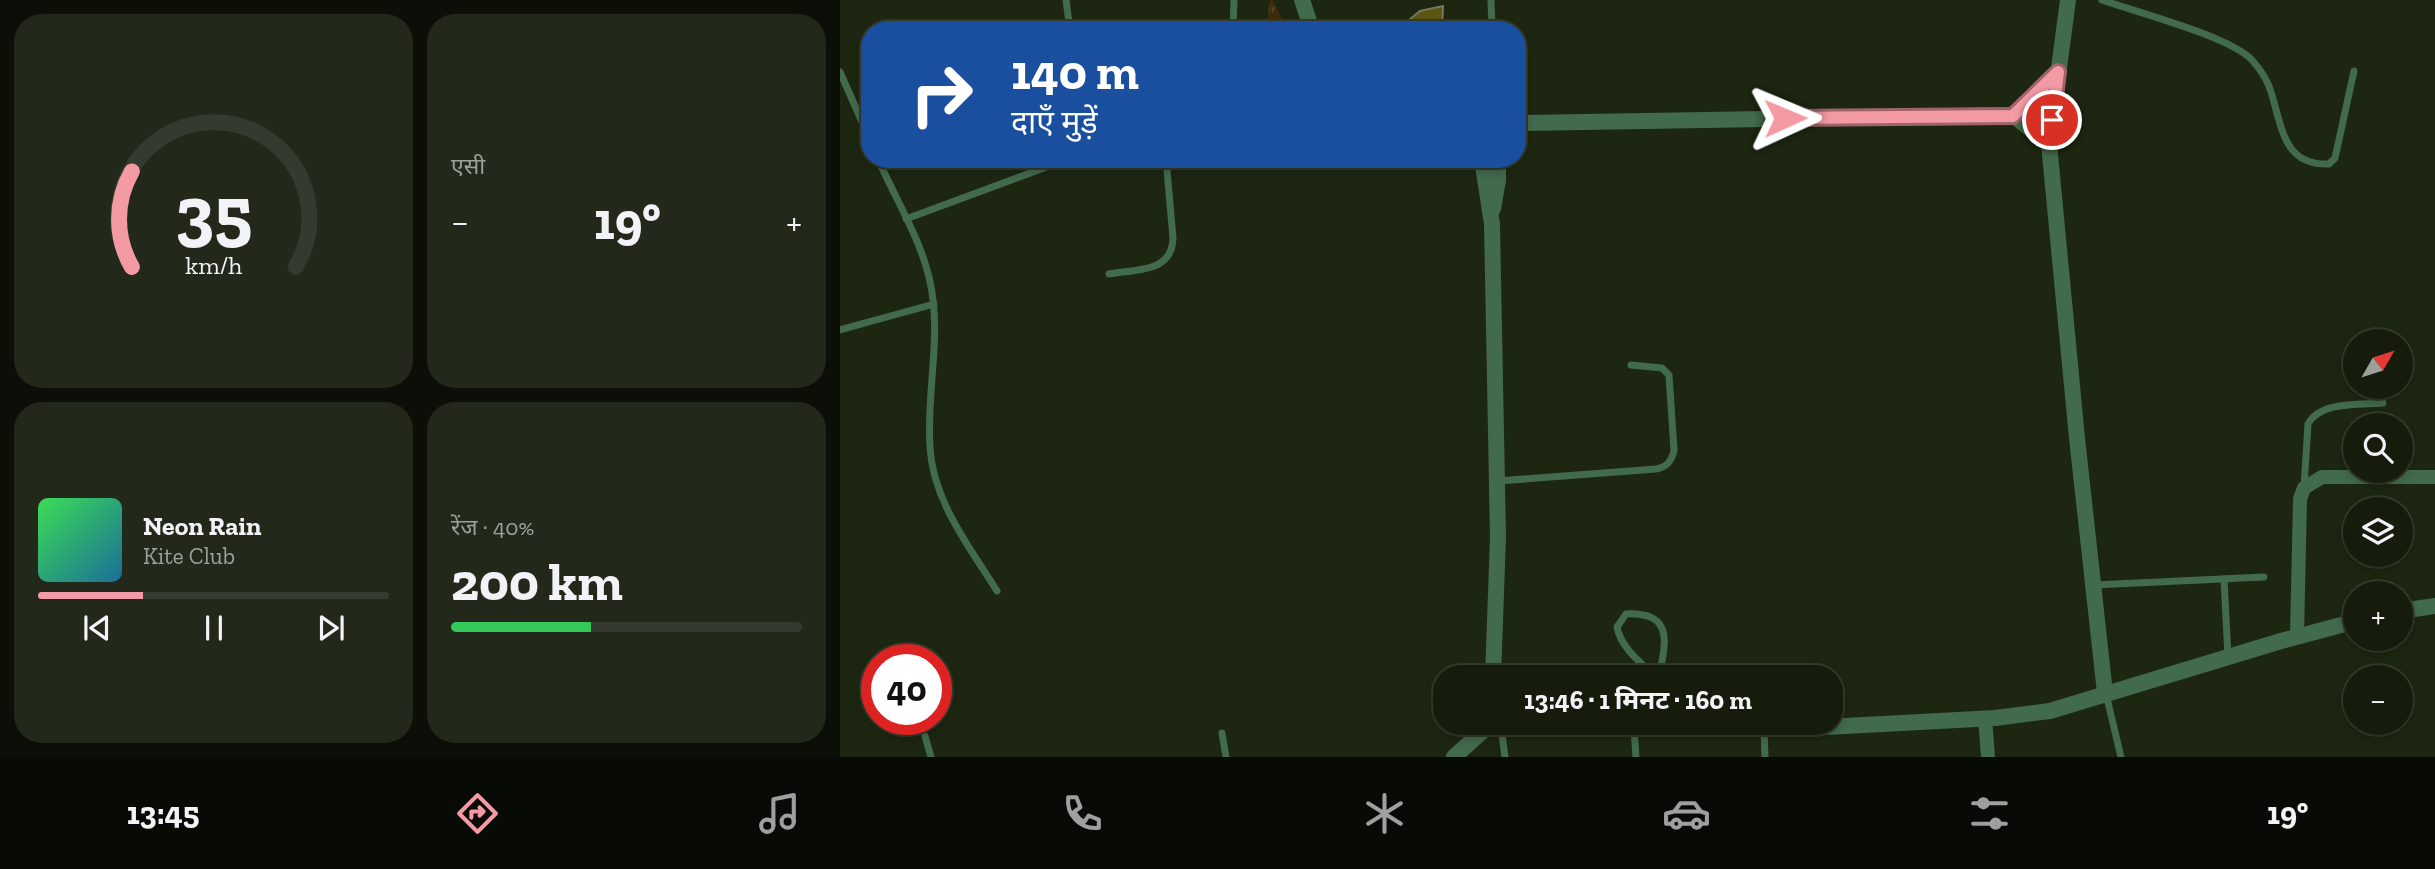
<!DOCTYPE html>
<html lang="hi">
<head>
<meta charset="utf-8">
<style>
	:root { --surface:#151c0c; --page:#22291a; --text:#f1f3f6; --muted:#9da19d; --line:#343a2d; --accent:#f49aa5 }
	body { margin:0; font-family:"Zilla Slab","Noto Sans Devanagari",serif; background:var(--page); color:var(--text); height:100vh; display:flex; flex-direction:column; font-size:26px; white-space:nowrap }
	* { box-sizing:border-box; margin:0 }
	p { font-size:23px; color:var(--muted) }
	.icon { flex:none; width:38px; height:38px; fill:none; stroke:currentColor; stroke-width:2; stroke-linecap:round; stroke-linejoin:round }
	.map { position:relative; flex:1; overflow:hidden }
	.sheet { display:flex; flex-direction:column; gap:14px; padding:14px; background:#0c0f07; width:840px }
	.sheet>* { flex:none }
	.banner { position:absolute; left:21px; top:21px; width:665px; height:147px; border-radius:28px; box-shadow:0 4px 10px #0003,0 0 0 2px var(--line); background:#1a4fa0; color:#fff; overflow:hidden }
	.needle { width:46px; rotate:51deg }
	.fabs { position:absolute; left:1503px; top:329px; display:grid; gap:14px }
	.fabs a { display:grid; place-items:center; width:70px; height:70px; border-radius:50%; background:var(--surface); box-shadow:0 4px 10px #0003,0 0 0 2px var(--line); font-size:35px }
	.speed { position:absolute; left:21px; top:644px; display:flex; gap:14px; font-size:35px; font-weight:700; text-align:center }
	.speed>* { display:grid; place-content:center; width:91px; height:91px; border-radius:50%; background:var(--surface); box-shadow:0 4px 10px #0003,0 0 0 2px var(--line); line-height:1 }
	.speed .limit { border:10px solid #d22; background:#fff; color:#111 }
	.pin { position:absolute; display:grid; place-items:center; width:60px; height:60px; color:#fff; margin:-30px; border:4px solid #fff; border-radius:50%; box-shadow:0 2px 7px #0007 }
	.me { position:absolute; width:77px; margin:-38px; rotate:89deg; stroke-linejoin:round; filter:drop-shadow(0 0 5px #0008) }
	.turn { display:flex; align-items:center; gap:24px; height:147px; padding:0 35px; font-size:32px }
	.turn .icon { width:91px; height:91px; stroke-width:2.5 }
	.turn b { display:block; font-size:49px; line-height:60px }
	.big { font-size:52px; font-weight:700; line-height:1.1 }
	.sheet .widget { flex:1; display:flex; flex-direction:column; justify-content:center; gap:10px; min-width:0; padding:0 24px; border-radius:28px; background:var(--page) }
	.sheet .dial { align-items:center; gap:0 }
	.dial svg { height:182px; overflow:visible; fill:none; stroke:var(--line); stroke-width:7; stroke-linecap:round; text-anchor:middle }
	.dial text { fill:var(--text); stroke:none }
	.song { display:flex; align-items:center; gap:21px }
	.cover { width:84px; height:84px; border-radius:10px; background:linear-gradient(135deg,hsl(130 70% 55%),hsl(200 70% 35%)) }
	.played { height:7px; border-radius:4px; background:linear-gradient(90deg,var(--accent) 30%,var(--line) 30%) }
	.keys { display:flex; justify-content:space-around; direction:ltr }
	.heat { display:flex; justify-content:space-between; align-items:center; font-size:38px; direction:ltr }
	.charge { height:10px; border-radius:5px; background:linear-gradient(90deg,#34c759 40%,var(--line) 0) }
	.sheet .tiles { flex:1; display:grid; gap:14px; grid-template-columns:repeat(2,1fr) }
	.trip { position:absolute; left:593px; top:665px; width:410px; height:70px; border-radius:28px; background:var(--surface); box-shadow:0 4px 10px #0003,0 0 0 2px var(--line); font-weight:700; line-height:70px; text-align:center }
	.dock { display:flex; height:112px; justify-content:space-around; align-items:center; background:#080b05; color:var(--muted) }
	.dock .icon { width:49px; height:49px }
	.dock .selected { color:var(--accent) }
	.dock b { font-size:32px; color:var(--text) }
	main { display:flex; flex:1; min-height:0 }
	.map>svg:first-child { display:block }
	.park { fill:url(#park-tufts) }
	.building { fill:#5a5510; stroke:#78765b; stroke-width:2 }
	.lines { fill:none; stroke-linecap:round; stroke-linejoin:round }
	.service { stroke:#426a4c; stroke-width:7 }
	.minor { stroke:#426a4c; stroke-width:14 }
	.tertiary { stroke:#426a4c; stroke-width:16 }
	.route-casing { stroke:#9f646b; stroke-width:18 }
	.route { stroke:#f49aa5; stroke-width:12 }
</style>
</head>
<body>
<main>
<section class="sheet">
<div class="tiles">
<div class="widget dial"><svg viewBox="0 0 100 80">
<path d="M14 69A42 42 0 1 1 86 69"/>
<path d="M14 69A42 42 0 0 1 14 27" stroke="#f49aa5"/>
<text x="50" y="56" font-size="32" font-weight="700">35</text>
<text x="50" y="72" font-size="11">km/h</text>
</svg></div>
<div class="widget"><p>एसी</p>
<div class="heat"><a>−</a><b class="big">19°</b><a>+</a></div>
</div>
<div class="widget">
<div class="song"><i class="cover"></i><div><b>Neon Rain</b><p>Kite Club</p></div></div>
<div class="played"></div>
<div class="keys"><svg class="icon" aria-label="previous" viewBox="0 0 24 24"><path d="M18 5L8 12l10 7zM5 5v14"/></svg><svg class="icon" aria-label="pause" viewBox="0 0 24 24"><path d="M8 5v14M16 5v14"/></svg><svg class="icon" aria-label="next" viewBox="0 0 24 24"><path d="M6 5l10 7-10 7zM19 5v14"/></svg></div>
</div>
<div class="widget"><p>रेंज · 40%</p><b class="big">200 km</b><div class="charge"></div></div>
</div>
</section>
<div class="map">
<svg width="1595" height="757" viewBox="0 0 1595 757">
	<defs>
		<pattern id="park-tufts" width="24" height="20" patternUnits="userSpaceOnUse" patternTransform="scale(1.75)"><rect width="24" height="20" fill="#3e2d09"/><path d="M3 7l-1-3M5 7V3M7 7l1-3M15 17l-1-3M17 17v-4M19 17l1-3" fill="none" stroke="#594b2c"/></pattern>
	</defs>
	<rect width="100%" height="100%" fill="#1c2610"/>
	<polygon class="park" points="430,0 433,0 447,30 426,30"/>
	<polygon class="building" points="603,6 602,30 557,30 580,11"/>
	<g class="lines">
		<g class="service">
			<polyline points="226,0 230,30"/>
			<polyline points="651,0 652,30"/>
			<path d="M1262 0C1296 12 1389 36 1412 60 1420 69 1428 81 1431 92 1442 126 1443 166 1489 164L1495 158 1514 71"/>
			<polyline points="393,30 394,0"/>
			<polyline points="0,72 30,140"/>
			<path d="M38 159C55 198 79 236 89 277 103 334 86 390 90 447 93 501 129 546 157 591"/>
			<polyline points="66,219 228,159"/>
			<path d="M269 274C297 269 332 273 333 238L326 159"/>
			<polyline points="0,330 94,304"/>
			<path d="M658 481 816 469C827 467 832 461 834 450L829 375 822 368 791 365"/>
			<path d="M1464 487 1468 424C1480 401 1520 405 1543 403"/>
			<polyline points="1384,579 1388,657"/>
			<polyline points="1254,585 1424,577"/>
			<path d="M816 677C801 663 781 648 777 627L786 614C794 613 800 614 808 616 834 625 822 658 819 677"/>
			<polyline points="1266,694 1281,757"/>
			<polyline points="661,727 665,757"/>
			<polyline points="924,727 925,757"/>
			<polyline points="794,728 796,757"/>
			<polyline points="382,733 386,757"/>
			<polyline points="85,736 91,757"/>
		</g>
		<g class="minor">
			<polyline points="1457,636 1460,499 1464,488 1482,477 1595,477"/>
			<polyline points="1145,718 1148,757"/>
		</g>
		<g class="tertiary">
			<polyline points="462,0 472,30"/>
			<polyline points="1228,0 1209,144 1237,438 1265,693"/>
			<polyline points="1173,115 1218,72"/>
			<polyline points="677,123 1173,115 1209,144"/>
			<polyline points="642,159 652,224 658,537 653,677"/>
			<polyline points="653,209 658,180 658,159"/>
			<polyline points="1561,611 1595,606"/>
			<polyline points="647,727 986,727 1155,718 1210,711 1441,641 1516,621"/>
			<polyline points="614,757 647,727 648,723"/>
		</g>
	</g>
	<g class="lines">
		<defs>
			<polyline id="route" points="945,118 1173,116 1218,72 1212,120"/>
		</defs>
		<use href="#route" class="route-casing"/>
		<use href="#route" class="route"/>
	</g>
</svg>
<div class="fabs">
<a><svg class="needle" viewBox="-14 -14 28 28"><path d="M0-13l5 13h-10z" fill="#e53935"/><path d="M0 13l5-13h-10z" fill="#9da19d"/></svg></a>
<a><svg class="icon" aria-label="search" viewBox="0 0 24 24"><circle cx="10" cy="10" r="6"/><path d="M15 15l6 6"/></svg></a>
<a><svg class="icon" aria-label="layers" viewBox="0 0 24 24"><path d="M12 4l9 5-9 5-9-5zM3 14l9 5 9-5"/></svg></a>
<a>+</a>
<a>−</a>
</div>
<div class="speed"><div class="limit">40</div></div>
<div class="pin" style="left:1212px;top:120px;background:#d93025"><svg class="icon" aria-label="arrive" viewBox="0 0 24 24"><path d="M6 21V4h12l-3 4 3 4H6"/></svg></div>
<svg class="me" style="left:945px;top:118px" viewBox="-20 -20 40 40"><path d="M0-17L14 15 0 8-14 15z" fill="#f49aa5" stroke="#fff" stroke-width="4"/></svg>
<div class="trip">13:46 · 1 मिनट · 160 m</div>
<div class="banner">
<div class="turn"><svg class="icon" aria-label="right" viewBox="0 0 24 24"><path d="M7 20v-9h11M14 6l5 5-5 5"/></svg><div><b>140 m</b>दाएँ मुड़ें</div></div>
</div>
</div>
</main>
<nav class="dock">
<b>13:45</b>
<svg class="icon selected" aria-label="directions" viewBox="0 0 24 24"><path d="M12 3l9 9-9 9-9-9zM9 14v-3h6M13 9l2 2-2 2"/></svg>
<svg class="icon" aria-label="music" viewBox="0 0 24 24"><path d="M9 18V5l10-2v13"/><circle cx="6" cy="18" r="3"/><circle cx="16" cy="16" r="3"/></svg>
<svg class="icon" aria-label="phone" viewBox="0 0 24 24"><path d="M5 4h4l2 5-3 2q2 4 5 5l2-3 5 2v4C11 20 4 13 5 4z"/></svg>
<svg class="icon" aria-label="climate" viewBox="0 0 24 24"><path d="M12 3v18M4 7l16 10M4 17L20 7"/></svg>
<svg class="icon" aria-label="car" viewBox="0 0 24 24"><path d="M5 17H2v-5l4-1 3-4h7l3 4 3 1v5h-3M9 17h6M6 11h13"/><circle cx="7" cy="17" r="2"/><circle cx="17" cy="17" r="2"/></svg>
<svg class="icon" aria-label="filters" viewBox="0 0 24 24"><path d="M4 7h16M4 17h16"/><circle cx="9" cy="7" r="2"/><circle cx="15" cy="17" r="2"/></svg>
<b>19°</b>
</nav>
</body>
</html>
